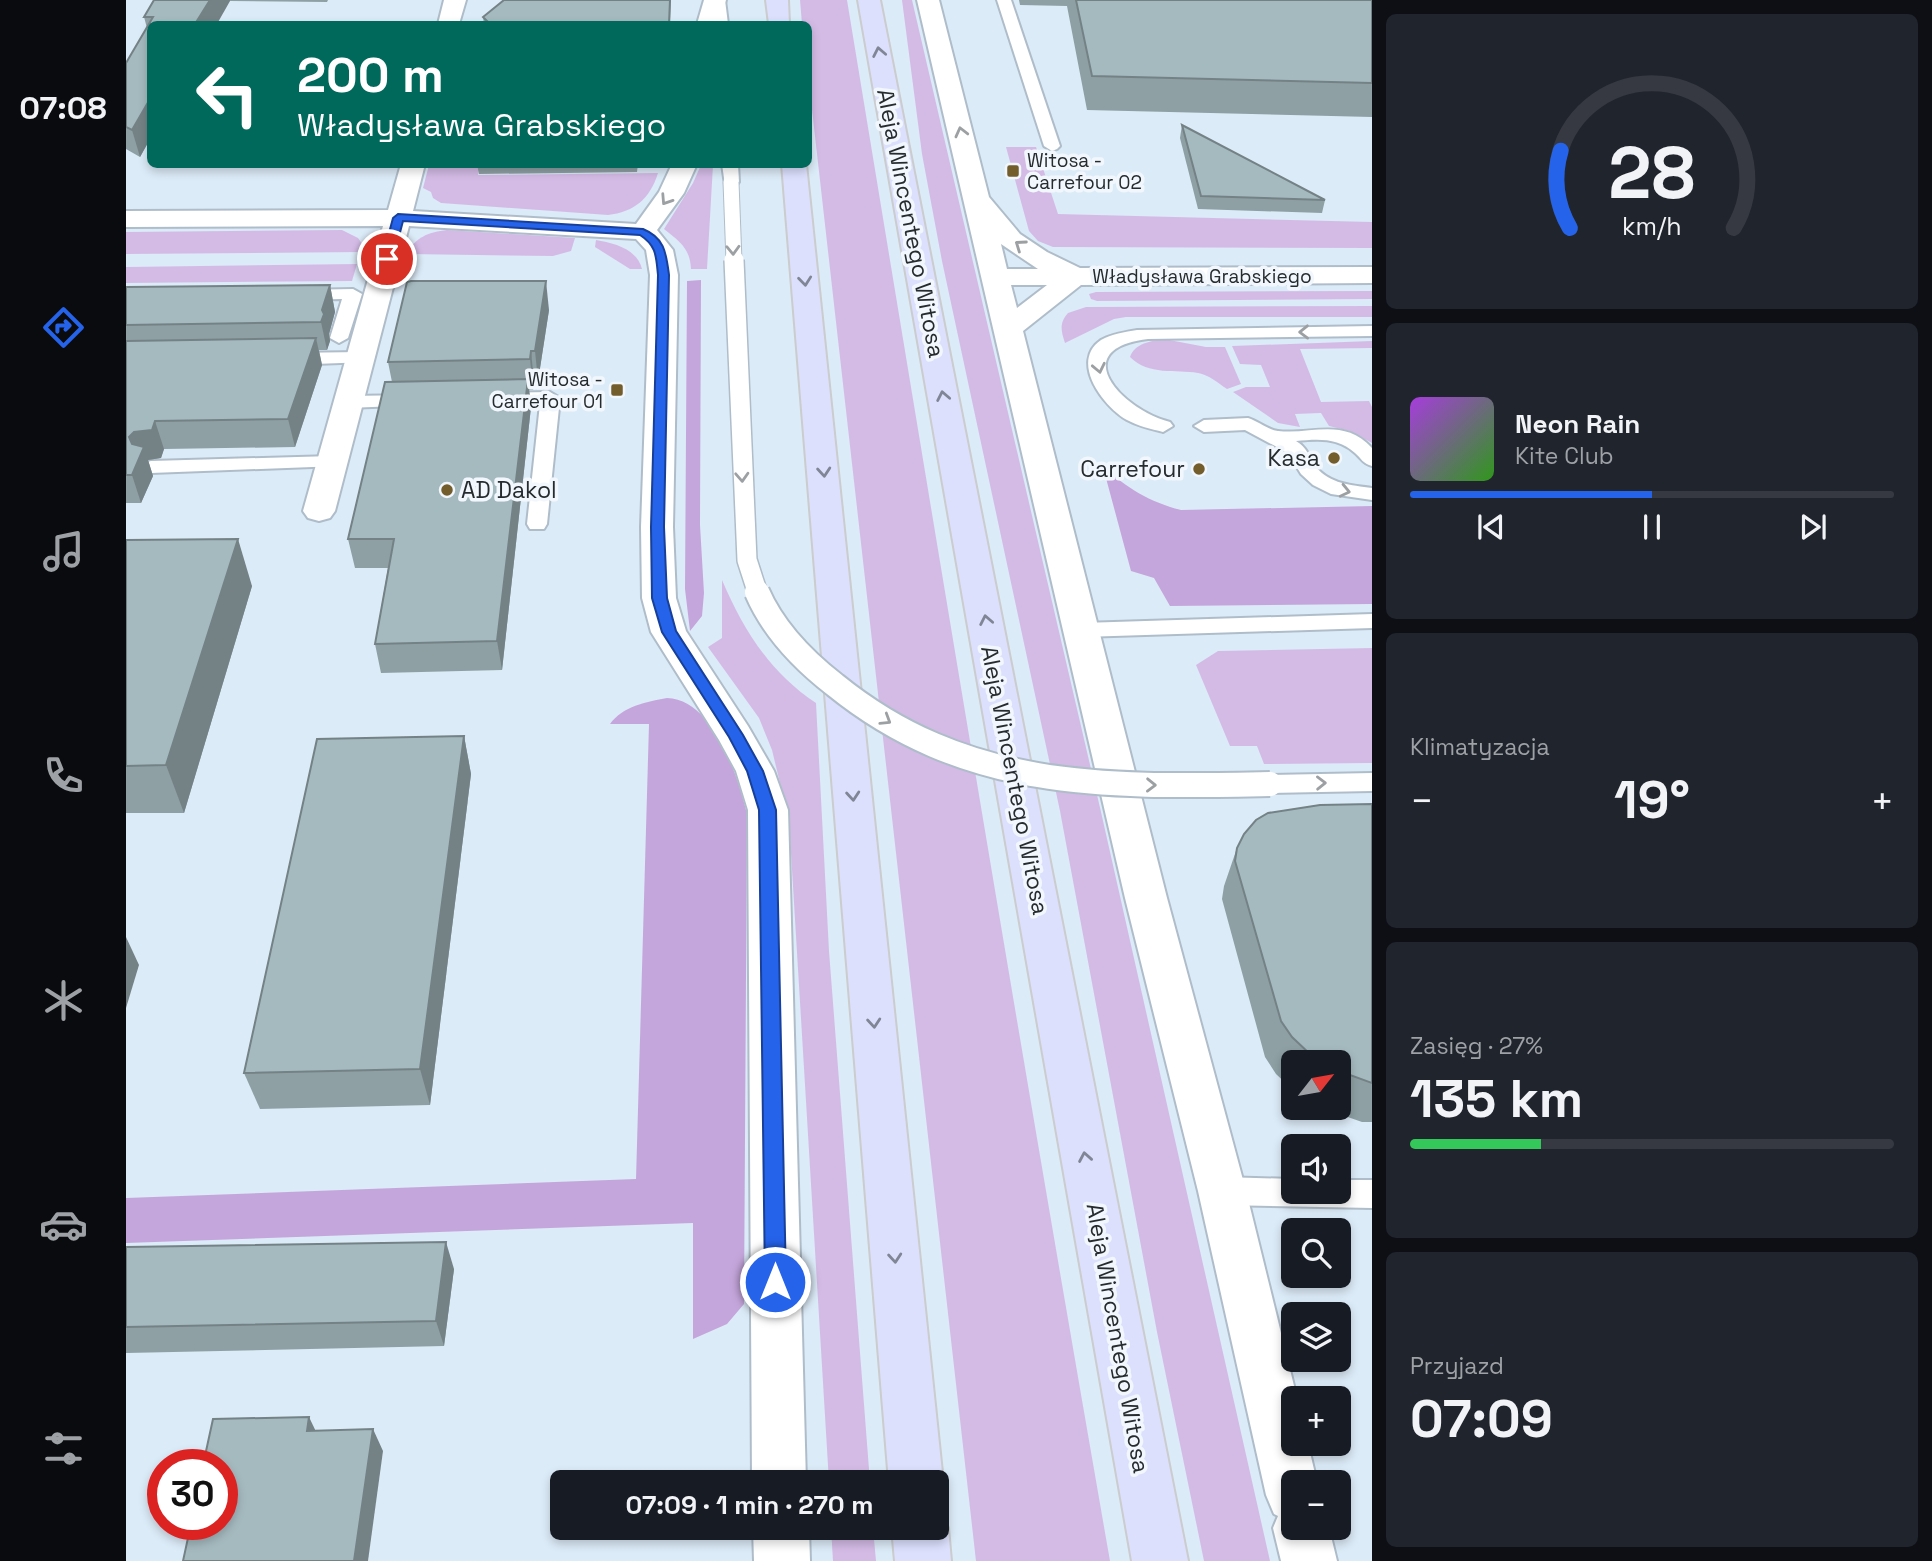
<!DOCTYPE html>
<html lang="pl">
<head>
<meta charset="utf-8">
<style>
	:root { --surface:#171b24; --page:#20242c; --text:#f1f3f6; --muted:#9ea1a6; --line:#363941; --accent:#2563eb }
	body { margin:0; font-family:"Space Grotesk",sans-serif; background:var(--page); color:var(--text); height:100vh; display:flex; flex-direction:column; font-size:26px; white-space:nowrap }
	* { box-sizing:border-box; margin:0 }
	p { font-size:23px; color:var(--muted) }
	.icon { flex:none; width:38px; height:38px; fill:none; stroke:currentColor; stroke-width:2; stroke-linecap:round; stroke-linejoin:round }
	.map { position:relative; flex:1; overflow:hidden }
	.drawer { display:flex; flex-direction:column; gap:14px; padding:14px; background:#0d0f14; width:560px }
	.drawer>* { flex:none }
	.guide { position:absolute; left:21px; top:21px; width:665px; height:147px; border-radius:10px; box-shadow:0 4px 10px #0003; background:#00695c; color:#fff; overflow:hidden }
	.needle { width:46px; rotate:59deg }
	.tools { position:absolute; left:1155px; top:1050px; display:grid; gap:14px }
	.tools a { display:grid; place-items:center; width:70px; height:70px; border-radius:10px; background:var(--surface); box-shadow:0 4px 10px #0003; font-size:35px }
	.speed { position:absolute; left:21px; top:1449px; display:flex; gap:14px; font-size:35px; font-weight:700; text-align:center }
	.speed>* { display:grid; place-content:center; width:91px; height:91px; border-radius:50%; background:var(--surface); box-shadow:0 4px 10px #0003; line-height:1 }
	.speed .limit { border:10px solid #d22; background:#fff; color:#111 }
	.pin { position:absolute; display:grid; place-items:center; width:60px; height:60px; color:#fff; margin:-30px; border:4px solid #fff; border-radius:50%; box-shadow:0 2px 7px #0007 }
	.me { position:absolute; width:77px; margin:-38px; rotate:0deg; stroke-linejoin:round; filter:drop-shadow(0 0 5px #0008) }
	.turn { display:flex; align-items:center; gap:24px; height:147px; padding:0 35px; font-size:32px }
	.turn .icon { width:91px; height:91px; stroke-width:2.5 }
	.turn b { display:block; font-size:49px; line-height:60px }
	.big { font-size:52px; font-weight:700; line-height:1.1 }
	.drawer .tile { flex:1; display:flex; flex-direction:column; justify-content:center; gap:10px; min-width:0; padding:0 24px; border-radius:10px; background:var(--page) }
	.drawer .dial { align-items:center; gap:0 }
	.dial svg { height:182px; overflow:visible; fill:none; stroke:var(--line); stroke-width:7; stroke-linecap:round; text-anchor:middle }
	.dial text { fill:var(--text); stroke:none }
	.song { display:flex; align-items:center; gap:21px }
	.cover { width:84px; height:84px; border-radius:10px; background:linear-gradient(135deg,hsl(280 70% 55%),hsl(110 70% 35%)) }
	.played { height:7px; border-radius:4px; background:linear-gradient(90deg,var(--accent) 50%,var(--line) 50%) }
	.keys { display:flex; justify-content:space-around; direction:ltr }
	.heat { display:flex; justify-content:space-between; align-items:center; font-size:38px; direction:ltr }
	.charge { height:10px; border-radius:5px; background:linear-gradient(90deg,#34c759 27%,var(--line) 0) }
	.trip { position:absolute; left:424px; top:1470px; width:399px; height:70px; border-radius:10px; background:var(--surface); box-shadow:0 4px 10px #0003; font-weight:700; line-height:70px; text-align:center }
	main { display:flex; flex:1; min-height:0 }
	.tab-bar { display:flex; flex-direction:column; width:126px; justify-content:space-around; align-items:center; background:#090b0e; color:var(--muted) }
	.tab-bar .icon { width:49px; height:49px }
	.tab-bar .on { color:var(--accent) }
	.tab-bar b { font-size:32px; color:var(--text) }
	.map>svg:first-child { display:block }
	.green { fill:#d4bbe6 }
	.forest { fill:#c5a6dc }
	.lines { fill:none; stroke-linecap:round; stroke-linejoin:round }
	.service-casing { stroke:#afbdca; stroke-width:4 }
	.minor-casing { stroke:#afbdca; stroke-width:4 }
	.primary-casing { stroke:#cbcccd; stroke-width:4 }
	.service { fill:#fff; fill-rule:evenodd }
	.minor { fill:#fff; fill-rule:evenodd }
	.primary { fill:#dce0fd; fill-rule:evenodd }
	.service-bridge-far2-casing { stroke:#afbdca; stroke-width:17; stroke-linecap:butt }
	.service-bridge-far1-casing { stroke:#afbdca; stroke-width:22; stroke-linecap:butt }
	.service-bridge-casing { stroke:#afbdca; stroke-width:28; stroke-linecap:butt }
	.service-bridge-far2 { stroke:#fff; stroke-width:15 }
	.service-bridge-far1 { stroke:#fff; stroke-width:19 }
	.service-bridge { stroke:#fff; stroke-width:24 }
	.wall { fill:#8ea0a4 }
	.shaded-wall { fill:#748286 }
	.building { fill:#a5babf; stroke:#748286; stroke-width:2 }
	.oneway { stroke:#818696 }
	.oneway2 { stroke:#9da0a2 }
	.route { fill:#2563eb; stroke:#184099; stroke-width:2 }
	.poi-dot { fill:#735d2d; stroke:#f1f7fc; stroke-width:2.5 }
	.labels { text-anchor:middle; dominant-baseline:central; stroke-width:7; stroke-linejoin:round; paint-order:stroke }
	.far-poi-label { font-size:19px; fill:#262b30; stroke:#f1f7fc; text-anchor:start }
	.far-street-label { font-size:19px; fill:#262b30; stroke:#f1f7fc }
	.street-label { font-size:23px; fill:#262b30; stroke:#f1f7fc }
	.poi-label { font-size:23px; fill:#262b30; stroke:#f1f7fc; text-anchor:end }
</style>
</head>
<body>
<main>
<nav class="tab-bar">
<b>07:08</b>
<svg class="icon on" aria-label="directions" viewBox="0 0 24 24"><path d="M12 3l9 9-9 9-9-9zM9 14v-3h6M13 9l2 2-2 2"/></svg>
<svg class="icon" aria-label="music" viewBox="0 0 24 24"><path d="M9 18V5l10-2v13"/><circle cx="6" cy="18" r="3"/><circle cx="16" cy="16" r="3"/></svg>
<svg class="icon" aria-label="phone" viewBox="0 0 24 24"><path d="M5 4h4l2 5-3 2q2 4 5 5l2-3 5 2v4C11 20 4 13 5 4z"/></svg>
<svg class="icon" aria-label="climate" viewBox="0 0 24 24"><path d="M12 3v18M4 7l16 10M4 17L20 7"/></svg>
<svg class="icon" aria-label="car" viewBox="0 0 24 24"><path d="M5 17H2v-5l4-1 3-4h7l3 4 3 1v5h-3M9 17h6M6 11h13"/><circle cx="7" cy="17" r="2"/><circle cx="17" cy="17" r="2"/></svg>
<svg class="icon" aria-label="filters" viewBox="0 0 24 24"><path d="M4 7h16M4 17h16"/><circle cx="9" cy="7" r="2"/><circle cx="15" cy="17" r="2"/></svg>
</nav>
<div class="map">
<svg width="1246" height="1561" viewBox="0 0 1246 1561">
	<rect width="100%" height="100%" fill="#dcebf8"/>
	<g class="green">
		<path d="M674 0H721C807 521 893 1041 984 1561H850L683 83 682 24H676Z"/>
		<polygon points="776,0 786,0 975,812 1144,1561 1078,1561 1031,1332 934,811 816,261 796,154"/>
		<polygon points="880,147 910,147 932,214 1246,222 1246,248 927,247 912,241 903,231"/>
		<path d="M303 165H354L352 175 532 173C524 199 508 212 482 215L315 203 307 198 305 192 297 188Z"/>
		<path d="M575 165H587L581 269H565C564 248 554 242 538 229L567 183Z"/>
		<polygon points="216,230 232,238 237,245 237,252 0,254 0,232"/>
		<path d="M321 230 449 238 445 251 427 256 281 254C289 237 303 232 321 230Z"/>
		<path d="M470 240C488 243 511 249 516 269H504L469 247Z"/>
		<polygon points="231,264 226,281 0,283 0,267"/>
		<polygon points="1246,291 1246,299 971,301 965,299 963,294 970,292"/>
		<path d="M1246 306V317H1000L988 319 939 343C935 331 933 323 942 313L960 307Z"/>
		<path d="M1038 339 1080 347H1099L1115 384 1101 389C1092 383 1083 375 1072 373 1049 369 1023 376 1004 357 1009 343 1025 341 1038 339Z"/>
		<polygon points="1246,341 1246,348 1174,349 1195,402 1243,401 1246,407 1246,443 1224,431 1203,426 1195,413 1169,414 1174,427 1152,423 1107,392 1120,387 1144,387 1135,365 1114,364 1106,346"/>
		<path d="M596 580C617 629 644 673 690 703L703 951 744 1482H703L663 820 646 750 633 718 582 647 596 638Z"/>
		<polygon points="1246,648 1246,763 1138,764 1131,746 1104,746 1070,665 1092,651"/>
		<polygon points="705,1528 747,1528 750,1561 707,1561"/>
	</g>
	<g class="forest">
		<polygon points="575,280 574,525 578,593 576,616 564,631 559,589 561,281"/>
		<path d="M977 467C1002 488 1023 502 1055 510L1246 506V604L1044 606 1028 578 1005 571Z"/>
		<path d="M541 698C587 699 612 776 621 814L618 1304 601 1324 567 1339V1223L0 1243V1198L510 1179 523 724H484C497 706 520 702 541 698Z"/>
	</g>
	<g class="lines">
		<defs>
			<g id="service">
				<polygon points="585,0 599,0 602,24 588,24"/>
				<polygon points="871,0 885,0 934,146 931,149 926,151 918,146"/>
				<polygon points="596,164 612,164 613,182 611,185 599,185"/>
				<polygon points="227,289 236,294 222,338 213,343 204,338 216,299 173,300 164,295 173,290"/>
				<path d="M1246 326V336L1022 339C939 349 996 410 1044 422L1047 426 1037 432C1025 429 1012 426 1001 420 978 407 943 362 975 340 985 334 999 332 1011 330Z"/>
				<polygon points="235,352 244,358 242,362 162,365 153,359 162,353"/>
				<polygon points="424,392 434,398 421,524 418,529 404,529 401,524 414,404 374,405 364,399 374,393"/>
				<polygon points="288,395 295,397 298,401 295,405 222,408 212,402 222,396"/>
				<path d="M1122 418C1132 421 1142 430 1152 431 1186 435 1217 417 1246 448V466C1237 464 1235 458 1229 453 1212 437 1191 439 1170 441 1181 447 1183 457 1190 467 1204 484 1225 485 1246 488V500L1205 494 1187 485 1175 474 1162 453 1119 430 1078 432 1068 426 1078 420Z"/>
				<polygon points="206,456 213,458 216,462 213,466 25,473 18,471 15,467 18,463 25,461"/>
				<polygon points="1246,614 1246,628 956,637 948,635 945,630 948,625 956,623"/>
				<polygon points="1246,773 1246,791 1144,793 1135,790 1132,784 1135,778 1144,775"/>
				<polygon points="1096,1177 1167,1179 1167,1192 1213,1192 1213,1180 1246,1180 1246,1208 1096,1205 1085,1201 1081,1191 1085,1181"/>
			</g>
			<g id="minor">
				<polygon points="318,0 340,0 333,24 312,24"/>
				<polygon points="578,0 600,0 592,24 571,24"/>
				<path d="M791 0H813L863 197 894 234 921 252 954 268 1246 267V283L955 285 897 331 1041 898 1120 1191 1171 1398H1167V1444H1182L1191 1482H1167V1528H1203L1211 1561H1155L1147 1528 1152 1516 1148 1514 1140 1495 1072 1191 999 898ZM875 244 912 269H881ZM885 285H921L891 308Z"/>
				<polygon points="275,164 299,164 287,211 510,224 533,192 546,164 571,164 558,193 531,230 547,250 552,275 547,527 550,598 560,631 622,726 648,771 662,810 680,1482 626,1482 622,810 610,771 593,740 525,632 516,598 515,527 524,275 520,250 510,239 283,226 209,511 204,518 193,521 182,518 177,511 257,226 0,227 0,211 262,210"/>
				<polygon points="627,1528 683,1528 684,1561 628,1561"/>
			</g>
			<g id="primary">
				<polygon points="640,0 662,0 663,24 643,24"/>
				<polygon points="732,0 754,0 1062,1561 1006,1561"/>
				<polygon points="656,164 680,164 817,1482 810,1499 810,1482 763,1482"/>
				<polygon points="810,1507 814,1508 822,1528 825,1561 769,1561 766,1528 810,1528"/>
			</g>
		</defs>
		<use href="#service" class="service-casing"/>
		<use href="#minor" class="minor-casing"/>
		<use href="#primary" class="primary-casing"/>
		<use href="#service" class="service"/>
		<use href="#minor" class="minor"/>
		<use href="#primary" class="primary"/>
		<defs>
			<polyline id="service-bridge-far2" points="605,182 608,261"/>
			<polyline id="service-bridge-far1" points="608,260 621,560 632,594"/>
			<path id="service-bridge" d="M631 592C647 629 678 661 709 685 841 792 984 787 1144 784"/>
		</defs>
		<use href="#service-bridge-far2" class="service-bridge-far2-casing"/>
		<use href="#service-bridge-far1" class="service-bridge-far1-casing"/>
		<use href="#service-bridge" class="service-bridge-casing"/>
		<use href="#service-bridge-far2" class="service-bridge-far2"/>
		<use href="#service-bridge-far1" class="service-bridge-far1"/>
		<use href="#service-bridge" class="service-bridge"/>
	</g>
	<g class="wall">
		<polygon points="28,0 202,0 201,2 104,1 24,24 24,139 14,157 0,149 0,63 21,28 18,17"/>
		<polygon points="378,0 545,0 544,24 358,24 357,17"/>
		<polygon points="893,0 1246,0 1246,117 961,110 941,6 894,5"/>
		<polygon points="1056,125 1199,200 1196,213 1072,209 1054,138"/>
		<polygon points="351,164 512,164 511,172 353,174"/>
		<polygon points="204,285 209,312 203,334 204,341 201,350 193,350 196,365 169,447 38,449 35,458 22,460 27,476 15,503 0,503 0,287"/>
		<polygon points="423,310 412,381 408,381 407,390 403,390 405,407 376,670 255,673 249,644 262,568 229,568 222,539 266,382 262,362"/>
		<polygon points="0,540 126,586 58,813 0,813"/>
		<polygon points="338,736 345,774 304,1105 134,1109 118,1073"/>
		<polygon points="1246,804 1246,1122 1236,1122 1196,1108 1213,1108 1213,1062 1167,1062 1167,1090 1150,1074 1139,1057 1096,899 1098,886 1111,848"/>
		<polygon points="0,1247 328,1269 318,1346 0,1353"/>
	</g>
	<g class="shaded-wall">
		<polygon points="84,0 104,0 104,1 91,24 69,24"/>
		<polygon points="24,99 24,139 14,157 6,130"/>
		<polygon points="420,281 423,310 412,381 409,351"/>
		<polygon points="204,285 209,312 203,334 204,341 201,350 195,322 196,310"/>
		<polygon points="190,338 196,365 169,447 162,419"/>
		<polygon points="405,351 408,381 407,390 404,359"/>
		<polygon points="402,379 405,407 376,670 371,641"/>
		<polygon points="29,421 38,449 35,458 22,460 27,476 15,503 6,475 3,437 8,432"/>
		<polygon points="112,539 126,586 58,813 40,765"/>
		<polygon points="338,736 345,774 304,1105 294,1069"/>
		<polygon points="0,937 13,965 0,1008"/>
		<polygon points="320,1242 328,1269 318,1346 310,1321"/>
		<polygon points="183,1417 194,1440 181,1431"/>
		<polygon points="247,1429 257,1451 242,1561 228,1561"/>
	</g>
	<g class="building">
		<polygon points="28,0 84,0 69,24 24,24 24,99 6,130 0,127 0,63 27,17 18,17"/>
		<polygon points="378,0 544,0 543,24 364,24 357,17"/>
		<polygon points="950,0 1246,0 1246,83 966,76"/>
		<polygon points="1056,125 1199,200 1075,196"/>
		<polygon points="285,281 420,281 409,351 405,351 404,359 262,362 281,282"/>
		<polygon points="204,285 196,310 198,314 195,322 0,325 0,287"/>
		<polygon points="190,338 162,419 29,421 26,430 8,432 3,437 6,444 18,447 6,475 0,475 0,341"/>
		<polygon points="402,379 371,641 249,644 268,539 222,539 259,382"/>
		<polygon points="112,539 40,765 0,766 0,540"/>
		<polygon points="338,736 294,1069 118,1073 191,739"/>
		<polygon points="1246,804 1246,1083 1213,1071 1213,1062 1197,1062 1186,1056 1166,1037 1155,1021 1109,861 1111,848 1118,834 1130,820 1142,813 1194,805"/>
		<polygon points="320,1242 310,1321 0,1327 0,1247"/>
		<polygon points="183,1417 181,1431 247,1429 228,1561 57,1561 65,1524 96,1524 96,1465 77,1465 87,1419"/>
	</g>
	<defs><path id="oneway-chevron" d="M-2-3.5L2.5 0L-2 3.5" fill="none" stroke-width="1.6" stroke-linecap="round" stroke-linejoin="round" transform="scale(1.75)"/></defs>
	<g class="oneway">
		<use href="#oneway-chevron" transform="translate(753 52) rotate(-101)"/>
		<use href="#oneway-chevron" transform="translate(679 281) rotate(84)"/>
		<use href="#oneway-chevron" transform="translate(817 396) rotate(-101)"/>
		<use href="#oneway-chevron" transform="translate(698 472) rotate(85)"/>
		<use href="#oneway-chevron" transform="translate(860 620) rotate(-101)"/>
		<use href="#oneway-chevron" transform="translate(727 796) rotate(85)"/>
		<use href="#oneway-chevron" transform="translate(748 1023) rotate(85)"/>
		<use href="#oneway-chevron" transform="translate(959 1157) rotate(-100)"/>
		<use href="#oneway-chevron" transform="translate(769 1258) rotate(85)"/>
	</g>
	<g class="oneway2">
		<use href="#oneway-chevron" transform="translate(835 132) rotate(-104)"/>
		<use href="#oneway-chevron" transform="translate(540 200) rotate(123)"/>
		<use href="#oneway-chevron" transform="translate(894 245) rotate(-145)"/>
		<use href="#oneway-chevron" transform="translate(607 250) rotate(88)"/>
		<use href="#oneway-chevron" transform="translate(1178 332) rotate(179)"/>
		<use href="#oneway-chevron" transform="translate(973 368) rotate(78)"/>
		<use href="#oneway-chevron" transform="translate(616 477) rotate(87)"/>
		<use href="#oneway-chevron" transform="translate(1219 491) rotate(13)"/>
		<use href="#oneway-chevron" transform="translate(760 720) rotate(32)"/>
		<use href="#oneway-chevron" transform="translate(1195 783) rotate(-1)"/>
		<use href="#oneway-chevron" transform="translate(1025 785) rotate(1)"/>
	</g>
	<path class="route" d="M272 214 517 229C539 238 540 253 543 275L538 527 541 598 550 631 617 735 637 771 650 810 660 1282 657 1289 649 1292 642 1289 639 1282 633 810 621 771 603 737 536 632 526 598 525 527 532 275C530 257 531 246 514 235L277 221 267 259 257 262 256 259 267 218Z"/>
	<g class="poi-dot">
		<rect x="880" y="164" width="14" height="14" rx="3.5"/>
		<rect x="484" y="383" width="14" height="14" rx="3.5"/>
		<circle cx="1208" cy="458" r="7"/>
		<circle cx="1073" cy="469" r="7"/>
		<circle cx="321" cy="490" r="7"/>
	</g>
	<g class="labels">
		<g class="far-poi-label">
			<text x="901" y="160">Witosa -<tspan x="901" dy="22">Carrefour 02</tspan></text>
			<text x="477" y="379" text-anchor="end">Witosa -<tspan x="477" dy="22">Carrefour 01</tspan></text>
		</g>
		<g class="far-street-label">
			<text x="1076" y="276">Władysława Grabskiego</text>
		</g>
		<g class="street-label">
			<text transform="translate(785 223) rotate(79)">Aleja Wincentego Witosa</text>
			<text transform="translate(889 780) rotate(79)">Aleja Wincentego Witosa</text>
			<text transform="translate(992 1338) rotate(80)">Aleja Wincentego Witosa</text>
		</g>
		<g class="poi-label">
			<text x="1194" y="458">Kasa</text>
			<text x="1059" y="469">Carrefour</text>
			<text x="335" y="490" text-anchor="start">AD Dakol</text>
		</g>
	</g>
</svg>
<div class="tools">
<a><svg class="needle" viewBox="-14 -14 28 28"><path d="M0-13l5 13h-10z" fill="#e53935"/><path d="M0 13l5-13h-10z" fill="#9ea1a6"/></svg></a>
<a><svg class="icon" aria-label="sound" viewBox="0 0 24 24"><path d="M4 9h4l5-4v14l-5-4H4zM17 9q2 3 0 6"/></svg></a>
<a><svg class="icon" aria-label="search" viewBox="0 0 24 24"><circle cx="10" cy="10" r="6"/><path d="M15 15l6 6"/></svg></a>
<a><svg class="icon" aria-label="layers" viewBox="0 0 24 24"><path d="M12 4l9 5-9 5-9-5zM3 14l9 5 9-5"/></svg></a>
<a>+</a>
<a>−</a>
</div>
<div class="speed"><div class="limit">30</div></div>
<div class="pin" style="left:261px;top:259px;background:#d93025"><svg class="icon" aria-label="arrive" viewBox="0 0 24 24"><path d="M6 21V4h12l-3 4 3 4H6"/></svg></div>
<svg class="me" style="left:649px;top:1282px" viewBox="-20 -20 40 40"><circle r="17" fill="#2563eb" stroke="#fff" stroke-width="3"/><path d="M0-11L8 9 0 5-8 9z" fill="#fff"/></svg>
<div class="trip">07:09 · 1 min · 270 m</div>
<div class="guide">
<div class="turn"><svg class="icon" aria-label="left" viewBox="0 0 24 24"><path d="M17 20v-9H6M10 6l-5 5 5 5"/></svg><div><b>200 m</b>Władysława Grabskiego</div></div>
</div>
</div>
<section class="drawer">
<div class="tile dial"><svg viewBox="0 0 100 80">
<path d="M14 69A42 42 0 1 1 86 69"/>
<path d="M14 69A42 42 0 0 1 10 35" stroke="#2563eb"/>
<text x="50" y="56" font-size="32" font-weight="700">28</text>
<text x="50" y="72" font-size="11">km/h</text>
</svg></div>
<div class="tile">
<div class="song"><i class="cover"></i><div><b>Neon Rain</b><p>Kite Club</p></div></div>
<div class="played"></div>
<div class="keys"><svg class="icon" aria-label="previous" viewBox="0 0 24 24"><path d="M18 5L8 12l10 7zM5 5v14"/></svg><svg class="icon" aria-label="pause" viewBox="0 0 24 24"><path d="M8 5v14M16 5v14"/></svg><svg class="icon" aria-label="next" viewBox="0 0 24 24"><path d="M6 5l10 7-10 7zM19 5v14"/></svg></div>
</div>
<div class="tile"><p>Klimatyzacja</p>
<div class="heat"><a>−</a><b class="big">19°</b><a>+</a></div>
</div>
<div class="tile"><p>Zasięg · 27%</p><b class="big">135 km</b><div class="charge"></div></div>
<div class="tile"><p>Przyjazd</p><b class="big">07:09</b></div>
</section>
</main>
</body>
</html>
